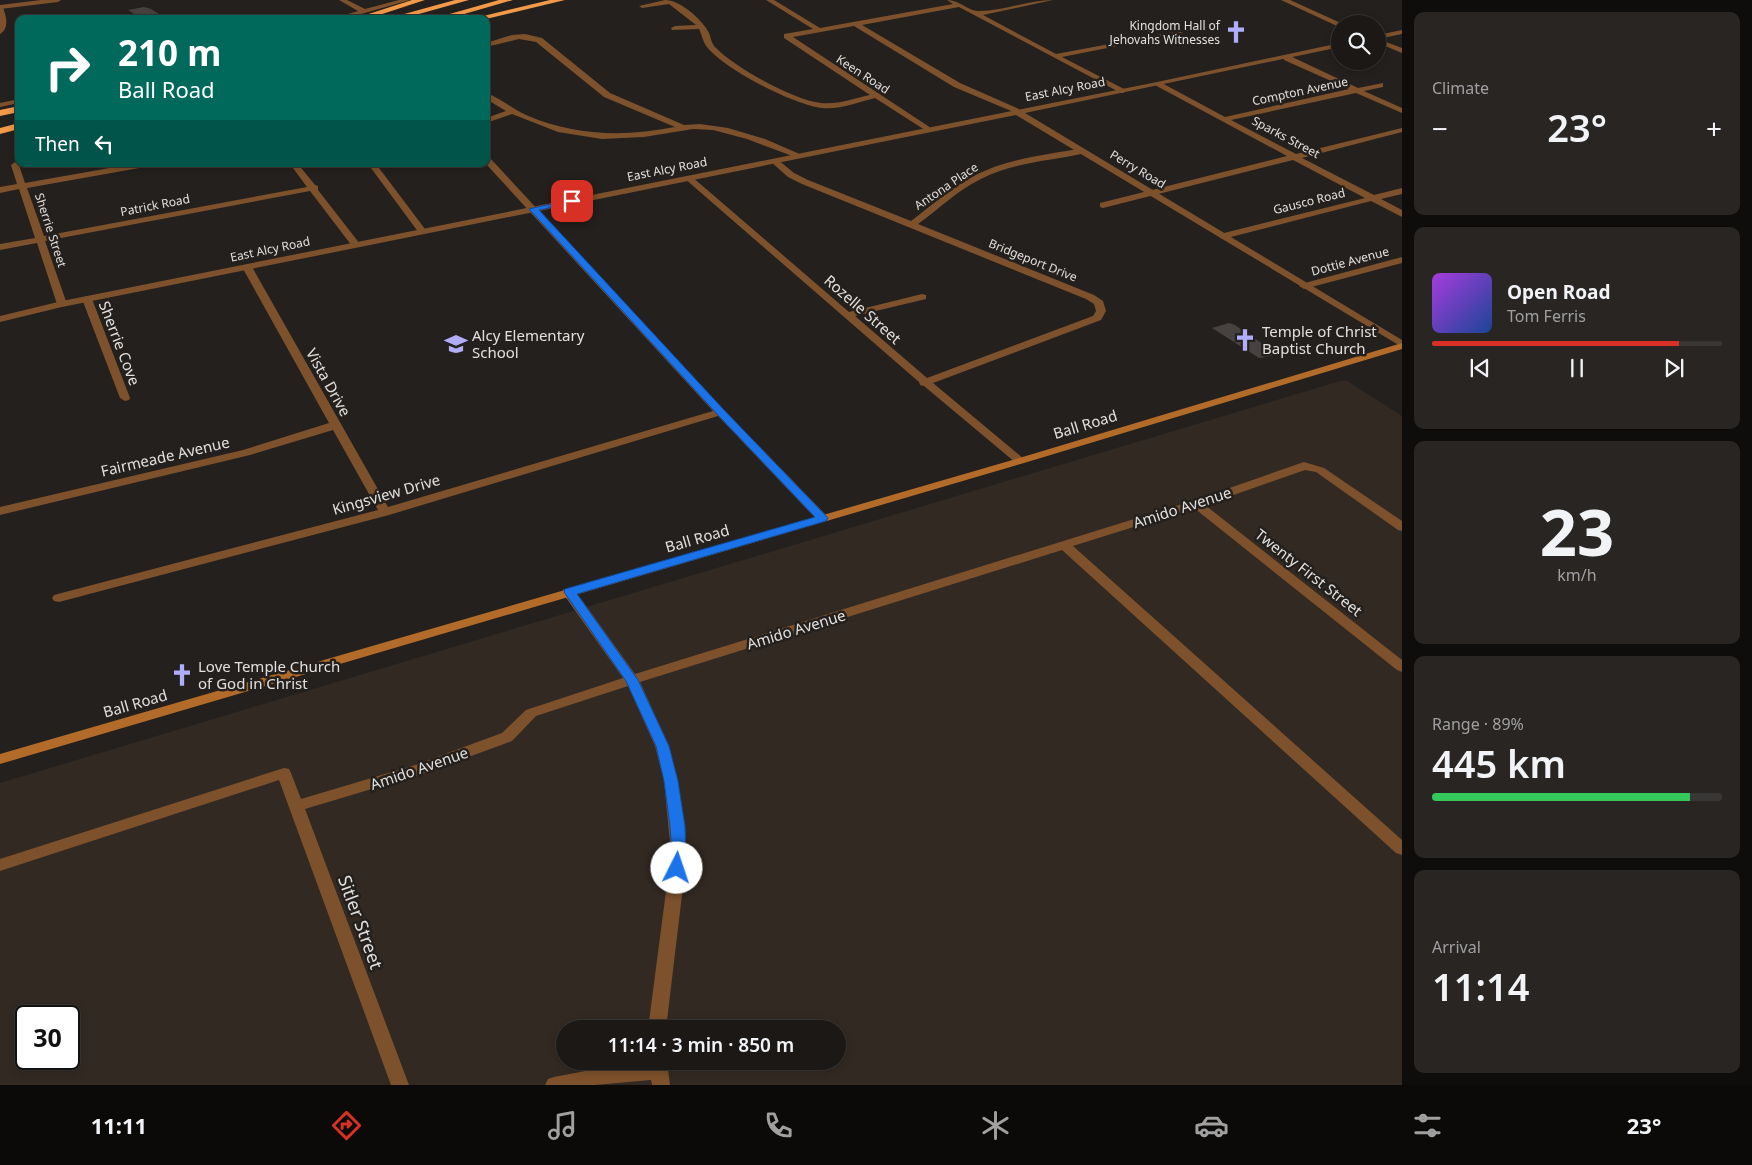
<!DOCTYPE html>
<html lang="en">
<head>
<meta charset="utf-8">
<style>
	:root { --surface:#1b1816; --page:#282523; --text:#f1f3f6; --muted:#a0a0a1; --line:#393735; --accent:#d93025 }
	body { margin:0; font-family:"Noto Sans",sans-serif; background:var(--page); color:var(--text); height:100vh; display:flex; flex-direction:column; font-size:19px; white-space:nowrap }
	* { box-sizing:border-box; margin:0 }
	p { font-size:16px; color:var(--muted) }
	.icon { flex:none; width:28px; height:28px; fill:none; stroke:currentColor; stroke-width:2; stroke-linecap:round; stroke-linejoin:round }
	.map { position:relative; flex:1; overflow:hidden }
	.drawer { display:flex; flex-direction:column; gap:12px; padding:12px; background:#0f0d0c; width:350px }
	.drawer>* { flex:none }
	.top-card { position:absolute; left:15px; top:15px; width:475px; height:152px; border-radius:10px; box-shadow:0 2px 8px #0003,0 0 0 1px var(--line); background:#00695c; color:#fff; overflow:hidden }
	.fabs { position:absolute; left:1331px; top:15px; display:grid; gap:10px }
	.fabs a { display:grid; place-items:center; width:55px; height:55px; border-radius:50%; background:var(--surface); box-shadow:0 2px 8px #0003,0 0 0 1px var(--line); font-size:25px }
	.speed { position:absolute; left:15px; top:1005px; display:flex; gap:10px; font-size:25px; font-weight:700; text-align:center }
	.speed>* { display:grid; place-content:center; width:65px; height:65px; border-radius:50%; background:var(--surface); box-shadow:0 2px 8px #0003,0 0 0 1px var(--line); line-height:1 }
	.speed .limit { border:2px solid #111; border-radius:8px; background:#fff; color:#111 }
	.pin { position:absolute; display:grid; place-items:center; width:42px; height:42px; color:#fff; margin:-21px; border-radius:10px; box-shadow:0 2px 8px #0006 }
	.me { position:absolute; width:55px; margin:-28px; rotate:4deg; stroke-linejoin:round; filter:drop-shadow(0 0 4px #0008) }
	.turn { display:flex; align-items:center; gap:18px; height:105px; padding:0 20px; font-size:22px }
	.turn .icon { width:65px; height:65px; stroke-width:2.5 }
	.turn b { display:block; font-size:35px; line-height:42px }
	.then { display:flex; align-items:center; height:48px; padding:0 20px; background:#0003; gap:10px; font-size:19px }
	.big { font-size:38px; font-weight:600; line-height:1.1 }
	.drawer .card { flex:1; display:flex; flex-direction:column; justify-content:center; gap:8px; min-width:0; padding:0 18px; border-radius:10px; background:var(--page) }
	.drawer .dial { align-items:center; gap:0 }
	.dial b { font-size:65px; line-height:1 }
	.song { display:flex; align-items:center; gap:15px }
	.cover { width:60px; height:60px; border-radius:8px; background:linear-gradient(135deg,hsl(280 70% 55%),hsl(220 70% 35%)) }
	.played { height:5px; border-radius:2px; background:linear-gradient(90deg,var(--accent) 85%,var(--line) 85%) }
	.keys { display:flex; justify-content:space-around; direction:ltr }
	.heat { display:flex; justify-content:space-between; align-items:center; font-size:28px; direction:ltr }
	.charge { height:8px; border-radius:4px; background:linear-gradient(90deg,#34c759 89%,var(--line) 0) }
	.trip { position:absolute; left:556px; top:1020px; width:290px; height:50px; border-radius:25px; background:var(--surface); box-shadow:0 2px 8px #0003,0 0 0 1px var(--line); font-weight:600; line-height:50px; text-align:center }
	.menu { display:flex; height:80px; justify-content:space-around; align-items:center; background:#0b0a09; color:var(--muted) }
	.menu .icon { width:35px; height:35px }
	.menu .on { color:var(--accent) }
	.menu b { font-size:22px; color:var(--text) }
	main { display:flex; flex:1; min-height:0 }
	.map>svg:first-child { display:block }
	.built { fill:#322922; fill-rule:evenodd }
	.building { fill:#47423f }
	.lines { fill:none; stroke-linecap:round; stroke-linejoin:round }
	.minor { fill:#7d512b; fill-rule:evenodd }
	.tertiary { fill:#7d512b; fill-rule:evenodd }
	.secondary { fill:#b26b29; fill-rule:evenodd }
	.motorway { fill:#f2994a; fill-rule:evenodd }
	.route { fill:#1a73e8; stroke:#114b97 }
	.labels { text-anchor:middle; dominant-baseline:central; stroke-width:5; stroke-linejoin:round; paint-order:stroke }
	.far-poi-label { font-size:12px; fill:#e2e0de; stroke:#24201d; text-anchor:end }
	.far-street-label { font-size:12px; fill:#e2e0de; stroke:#24201d }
	.street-label { font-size:15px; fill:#e2e0de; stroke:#24201d }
	.poi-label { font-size:15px; fill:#e2e0de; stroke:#24201d; text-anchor:start }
	.near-street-label { font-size:18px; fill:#e2e0de; stroke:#24201d }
</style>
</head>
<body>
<main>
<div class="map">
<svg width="1402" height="1085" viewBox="0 0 1402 1085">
	<rect width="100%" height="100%" fill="#24201d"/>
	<path class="built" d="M1340 381H1347L1402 416V1085H0V783ZM26 1016H69V1059H26ZM565 1029H838V1061H565Z"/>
	<g class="building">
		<polygon points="144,7 151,9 167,19 142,19 128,10"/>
		<polygon points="1229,323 1235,325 1279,355 1259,358 1212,328"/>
	</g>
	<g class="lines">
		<g class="minor">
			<path d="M665 0C680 0 702 19 709 33 711 38 711 42 715 47 734 67 793 100 821 103 837 105 855 98 870 95L784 38V34L813 29 766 0H774L820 28 953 4 947 0C960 0 969 12 979 11 1004 11 1028 0 1053 0L983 15 1056 54 1179 31 1183 33 1062 57 1124 89V93H1121L959 7 862 25 960 83 1019 109 1020 111 1016 113 954 87 854 26 793 37 931 128 932 130 928 132 875 98C859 102 839 110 822 108 794 105 724 69 707 47 703 42 702 35 699 29L672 30 671 28 675 26 696 25 669 4 642 8 639 6Z"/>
			<polygon points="1281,0 1290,0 1343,24 1337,26"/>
			<path d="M0 5 3 7C6 17 10 28 0 34Z"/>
			<path d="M525 34 542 38 610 93 684 125 700 124 728 128 765 139 802 155 795 157 747 139 713 130 693 129 644 137 602 139 558 132 512 114 486 123V118L506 111 486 99V93C500 98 513 109 526 115 574 136 624 137 675 127L604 97 536 42 519 39 486 47V43L512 35Z"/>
			<polygon points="1378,39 1402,48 1402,53 1378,43"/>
			<polygon points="1284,56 1290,56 1358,88 1383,83 1383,87 1364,91 1402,108 1402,113 1356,93 1231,120 1296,154 1402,128 1402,132 1302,158 1374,195 1402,188 1402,194 1381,199 1402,210 1402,217 1371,201 1223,239 1220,238 1220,234 1365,198 1293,160 1103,208 1100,207 1100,203 1287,156 1153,84 1160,82 1225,117 1349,89 1284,60"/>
			<path d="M1083 148 1087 151 1086 153C1051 161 1013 162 981 179 958 190 939 209 918 224L1094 295 1103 301 1106 311 1101 320 933 383 1024 459 1026 461 1024 463H1016L924 386 920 385 919 382 684 178 691 176 849 312 922 294 926 295V299L855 316 927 378 1093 316 1096 311 1094 304 1086 299 802 184 788 177 770 161 777 159 794 173 808 180 911 221C931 206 951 188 974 176 1007 158 1047 155 1083 148Z"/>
			<polygon points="486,157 489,157 724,410 826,515 828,518 826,521 818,521 718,416 389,515 59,602 54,601 52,598 54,595 378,510 333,430 250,455 0,515 0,507 243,450 329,423 242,267 244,265 250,265 252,267 388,507 713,411 486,164"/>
			<polygon points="15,162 19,165 25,183 132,164 149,164 145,167 27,188 44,236 307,187 290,164 298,164 315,185 318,186 318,190 360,244 355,247 352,246 310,191 45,241 67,304 62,307 57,304 37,243 0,250 0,244 35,238 19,189 0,193 0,187 17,184 11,165"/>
			<polygon points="368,164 376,164 425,229 425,233 419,233"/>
			<polygon points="1402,257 1402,263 1304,289 1299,286 1301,284"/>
			<polygon points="87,296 92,299 130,398 129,400 125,401 120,398 82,299"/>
			<polygon points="1304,462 1324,468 1402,521 1402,531 1398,530 1316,472 1305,470 1205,505 1402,660 1402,672 1397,670 1194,508 1073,546 1402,840 1402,855 1396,853 1062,550 640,682 669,746 678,781 687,853 666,1029 648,1029 671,853 664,781 655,746 628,686 536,716 512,741 425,773 305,809 409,1085 391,1085 279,780 0,871 0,859 284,768 289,769 291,773 301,799 415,765 502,733 526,710 623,678 564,595 562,592 564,589 574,589 635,674 1192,501"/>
			<polygon points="649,1061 667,1061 670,1085 652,1085 651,1080 595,1085 545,1085 548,1079 554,1077 606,1067 649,1065"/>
		</g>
		<g class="tertiary">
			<polygon points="41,0 61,0 58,2 0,9 0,5"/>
			<polygon points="339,0 347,0 365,9 399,0 410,0 344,19 332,19 358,11"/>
			<polygon points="1402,30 1402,34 1378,39 1378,35"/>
			<polygon points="1340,43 1340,47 1025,113 1402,340 1402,347 1016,115 62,307 0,322 0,316 62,301 1157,82"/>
			<polygon points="19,99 19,103 0,107 0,103"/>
		</g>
		<polygon class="secondary" points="1402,343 1402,349 1024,463 0,764 0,754 1016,459"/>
		<g class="motorway">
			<polygon points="412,0 425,0 367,19 353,19"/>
			<polygon points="455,0 469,0 401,19 386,19"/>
			<polygon points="499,0 513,0 447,19 432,19"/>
			<polygon points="550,0 565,0 486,19 471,19"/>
			<polygon points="19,106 19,112 0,116 0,110"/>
			<polygon points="19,123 19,129 0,134 0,128"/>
		</g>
	</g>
	<polygon class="route" points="572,199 576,201 575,203 539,210 724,410 828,518 826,521 577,594 638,680 669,746 678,781 685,826 686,854 682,872 677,873 672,872 670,868 672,854 670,826 664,781 656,746 626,681 564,592 565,589 815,517 717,414 529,209"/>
	<defs>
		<symbol id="church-bare" viewBox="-9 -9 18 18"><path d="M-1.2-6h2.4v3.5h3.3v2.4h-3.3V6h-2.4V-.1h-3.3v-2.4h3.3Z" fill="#b0aefa" stroke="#24201d" stroke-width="2.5" paint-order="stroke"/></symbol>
		<symbol id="school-bare" viewBox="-9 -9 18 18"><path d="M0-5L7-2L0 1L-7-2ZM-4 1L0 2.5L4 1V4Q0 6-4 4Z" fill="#b0aefa" stroke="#24201d" stroke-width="2.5" paint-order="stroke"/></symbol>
	</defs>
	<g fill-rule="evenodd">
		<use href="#church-bare" x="1220" y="16" width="32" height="32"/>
		<use href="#church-bare" x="1229" y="324" width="32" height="32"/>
		<use href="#school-bare" x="440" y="328" width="32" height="32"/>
		<use href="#church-bare" x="166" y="659" width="32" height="32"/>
	</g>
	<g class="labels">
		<g class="far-poi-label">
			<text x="1220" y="25">Kingdom Hall of<tspan x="1220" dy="14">Jehovahs Witnesses</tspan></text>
		</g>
		<g class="far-street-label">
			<text transform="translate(863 74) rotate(33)">Keen Road</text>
			<text transform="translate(1065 89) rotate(-11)">East Alcy Road</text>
			<text transform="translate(1300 91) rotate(-12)">Compton Avenue</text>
			<text transform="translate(1286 137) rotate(28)">Sparks Street</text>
			<text transform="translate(667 169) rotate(-11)">East Alcy Road</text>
			<text transform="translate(1138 169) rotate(31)">Perry Road</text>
			<text transform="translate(946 186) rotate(-34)">Antona Place</text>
			<text transform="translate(1309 201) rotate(-14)">Gausco Road</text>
			<text transform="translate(155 205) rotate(-11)">Patrick Road</text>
			<text transform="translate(51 230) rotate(72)">Sherrie Street</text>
			<text transform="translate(270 249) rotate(-12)">East Alcy Road</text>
			<text transform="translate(1033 260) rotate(22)">Bridgeport Drive</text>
			<text transform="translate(1350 261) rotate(-15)">Dottie Avenue</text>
		</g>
		<g class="street-label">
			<text transform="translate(863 309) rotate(41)">Rozelle Street</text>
			<text transform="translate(120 343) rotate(69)">Sherrie Cove</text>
			<text transform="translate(329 382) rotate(61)">Vista Drive</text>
			<text transform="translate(1085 424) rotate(-17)">Ball Road</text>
			<text transform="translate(165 456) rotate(-13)">Fairmeade Avenue</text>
			<text transform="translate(386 494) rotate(-16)">Kingsview Drive</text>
			<text transform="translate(1182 507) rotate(-18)">Amido Avenue</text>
			<text transform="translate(697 538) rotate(-16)">Ball Road</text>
			<text transform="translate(1309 572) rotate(38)">Twenty First Street</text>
			<text transform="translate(796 629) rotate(-17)">Amido Avenue</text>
			<text transform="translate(135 703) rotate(-16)">Ball Road</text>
			<text transform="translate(419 768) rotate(-19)">Amido Avenue</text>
		</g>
		<g class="poi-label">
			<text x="1262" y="331">Temple of Christ<tspan x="1262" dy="17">Baptist Church</tspan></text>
			<text x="472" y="335">Alcy Elementary<tspan x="472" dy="17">School</tspan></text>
			<text x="198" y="666">Love Temple Church<tspan x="198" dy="17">of God in Christ</tspan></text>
		</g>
		<g class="near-street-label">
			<text transform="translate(361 922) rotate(70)">Sitler Street</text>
		</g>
	</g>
</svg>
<div class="fabs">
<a><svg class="icon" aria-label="search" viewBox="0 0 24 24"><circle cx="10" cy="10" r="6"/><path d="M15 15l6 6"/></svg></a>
</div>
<div class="speed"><div class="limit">30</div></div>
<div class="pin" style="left:572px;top:201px;background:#d93025"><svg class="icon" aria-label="arrive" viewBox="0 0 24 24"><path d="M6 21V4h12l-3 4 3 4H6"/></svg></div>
<svg class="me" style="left:677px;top:868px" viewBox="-20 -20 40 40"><circle r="19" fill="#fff"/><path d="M0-13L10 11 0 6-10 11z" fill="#1a73e8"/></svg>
<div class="trip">11:14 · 3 min · 850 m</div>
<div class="top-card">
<div class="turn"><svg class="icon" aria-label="right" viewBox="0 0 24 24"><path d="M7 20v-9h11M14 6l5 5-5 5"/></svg><div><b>210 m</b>Ball Road</div></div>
<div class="then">Then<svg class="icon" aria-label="left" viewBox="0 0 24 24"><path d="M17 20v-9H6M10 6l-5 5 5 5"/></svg></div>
</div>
</div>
<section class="drawer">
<div class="card"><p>Climate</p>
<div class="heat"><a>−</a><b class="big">23°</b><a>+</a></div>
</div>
<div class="card">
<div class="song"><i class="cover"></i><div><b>Open Road</b><p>Tom Ferris</p></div></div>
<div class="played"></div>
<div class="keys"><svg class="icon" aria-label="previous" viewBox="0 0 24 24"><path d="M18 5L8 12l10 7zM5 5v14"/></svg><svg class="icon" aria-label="pause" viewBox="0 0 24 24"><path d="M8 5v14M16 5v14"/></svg><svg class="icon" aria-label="next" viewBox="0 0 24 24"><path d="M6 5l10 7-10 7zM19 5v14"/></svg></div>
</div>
<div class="card dial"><b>23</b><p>km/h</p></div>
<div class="card"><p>Range · 89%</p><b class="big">445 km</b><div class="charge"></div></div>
<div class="card"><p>Arrival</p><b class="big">11:14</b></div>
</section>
</main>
<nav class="menu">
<b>11:11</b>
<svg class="icon on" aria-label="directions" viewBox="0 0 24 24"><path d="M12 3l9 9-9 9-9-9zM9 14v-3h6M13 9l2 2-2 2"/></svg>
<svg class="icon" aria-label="music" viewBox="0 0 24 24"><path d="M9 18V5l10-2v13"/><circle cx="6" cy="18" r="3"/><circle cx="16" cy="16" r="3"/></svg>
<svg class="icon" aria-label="phone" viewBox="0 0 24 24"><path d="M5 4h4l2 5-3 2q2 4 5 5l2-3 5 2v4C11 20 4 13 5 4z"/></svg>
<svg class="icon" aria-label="climate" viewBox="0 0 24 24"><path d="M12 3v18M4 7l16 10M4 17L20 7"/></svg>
<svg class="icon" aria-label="car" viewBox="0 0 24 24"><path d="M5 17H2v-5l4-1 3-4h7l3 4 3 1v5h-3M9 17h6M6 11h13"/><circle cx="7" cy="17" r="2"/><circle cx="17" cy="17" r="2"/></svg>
<svg class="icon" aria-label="filters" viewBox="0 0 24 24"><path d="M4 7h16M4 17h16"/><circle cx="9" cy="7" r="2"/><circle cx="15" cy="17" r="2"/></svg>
<b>23°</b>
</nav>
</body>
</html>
